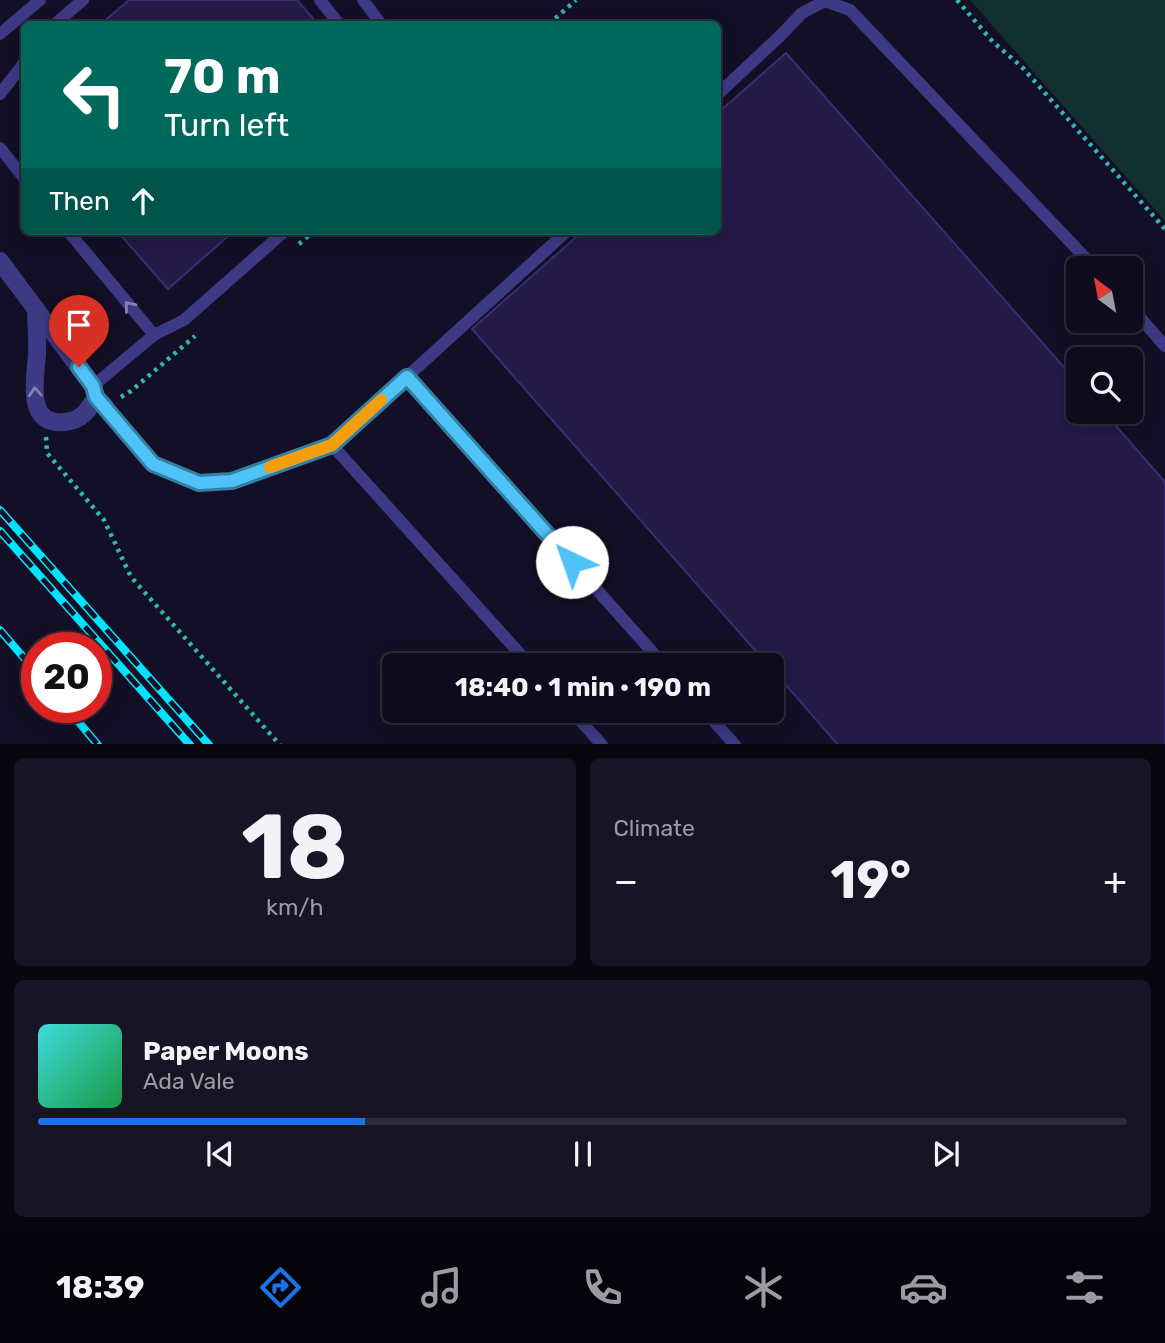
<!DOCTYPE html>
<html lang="en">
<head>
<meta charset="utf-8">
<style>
	:root { --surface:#0e0b1c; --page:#171425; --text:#f1f3f6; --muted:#9b9ba3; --line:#2e2b3b; --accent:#1a73e8 }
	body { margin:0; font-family:Rubik,sans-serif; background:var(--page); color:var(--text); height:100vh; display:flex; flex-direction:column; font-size:26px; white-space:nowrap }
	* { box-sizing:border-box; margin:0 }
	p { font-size:23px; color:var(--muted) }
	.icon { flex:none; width:38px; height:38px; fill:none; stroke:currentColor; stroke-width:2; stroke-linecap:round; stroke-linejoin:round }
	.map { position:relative; height:744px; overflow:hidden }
	.drawer { display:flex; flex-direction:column; gap:14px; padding:14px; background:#08060f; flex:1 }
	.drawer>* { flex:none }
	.banner { position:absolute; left:21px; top:21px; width:700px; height:214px; border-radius:10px; box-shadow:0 4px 18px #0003,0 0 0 2px var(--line); background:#00695c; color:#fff; overflow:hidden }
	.needle { width:46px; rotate:328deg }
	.tools { position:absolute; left:1066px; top:256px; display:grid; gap:14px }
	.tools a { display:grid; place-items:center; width:77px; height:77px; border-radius:10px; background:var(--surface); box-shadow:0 4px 18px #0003,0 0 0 2px var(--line); font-size:35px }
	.speed { position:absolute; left:21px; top:632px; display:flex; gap:14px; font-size:35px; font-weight:700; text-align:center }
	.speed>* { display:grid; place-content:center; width:91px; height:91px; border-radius:50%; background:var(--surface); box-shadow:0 4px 18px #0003,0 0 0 2px var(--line); line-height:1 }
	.speed .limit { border:10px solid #d22; background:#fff; color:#111 }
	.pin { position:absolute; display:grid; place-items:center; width:60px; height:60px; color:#fff; margin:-72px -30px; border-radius:50% 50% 50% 0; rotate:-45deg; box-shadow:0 0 7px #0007 }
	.pin .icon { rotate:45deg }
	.me { position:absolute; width:77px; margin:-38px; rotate:318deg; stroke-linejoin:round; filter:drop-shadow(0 0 5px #0008) }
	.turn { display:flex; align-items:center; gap:24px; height:147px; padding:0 28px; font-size:32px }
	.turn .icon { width:91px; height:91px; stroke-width:2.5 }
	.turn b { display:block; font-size:49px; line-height:60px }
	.then { display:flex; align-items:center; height:66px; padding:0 28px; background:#0003; gap:14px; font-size:26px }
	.big { font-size:52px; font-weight:700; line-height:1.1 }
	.drawer .tile { flex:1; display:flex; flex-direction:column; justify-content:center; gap:10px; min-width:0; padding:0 24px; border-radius:10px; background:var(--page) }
	.drawer .dial { align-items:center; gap:0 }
	.dial b { font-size:91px; line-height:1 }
	.song { display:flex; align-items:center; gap:21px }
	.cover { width:84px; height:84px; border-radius:10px; background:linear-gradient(135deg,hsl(180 70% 55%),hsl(140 70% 35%)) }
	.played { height:7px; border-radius:4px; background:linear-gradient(90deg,var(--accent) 30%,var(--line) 30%) }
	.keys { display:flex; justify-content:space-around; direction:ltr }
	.heat { display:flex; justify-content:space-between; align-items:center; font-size:38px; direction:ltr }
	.drawer .tiles { flex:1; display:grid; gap:14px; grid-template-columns:1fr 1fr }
	.tile:last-child { grid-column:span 2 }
	.trip { position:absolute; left:382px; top:653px; width:402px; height:70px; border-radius:10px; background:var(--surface); box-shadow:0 4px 18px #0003,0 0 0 2px var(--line); font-weight:700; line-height:70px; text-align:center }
	.dock { display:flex; height:112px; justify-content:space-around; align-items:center; background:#06040b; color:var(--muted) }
	.dock .icon { width:49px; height:49px }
	.dock .selected { color:var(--accent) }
	.dock b { font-size:32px; color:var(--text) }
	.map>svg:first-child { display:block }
	.green { fill:#12302f }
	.building { fill:#241b47; stroke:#3b2d73; stroke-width:2 }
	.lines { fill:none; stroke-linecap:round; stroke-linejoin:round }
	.path { stroke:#2fb8b0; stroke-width:4.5; stroke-dasharray:3.5 5; stroke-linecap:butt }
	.service { stroke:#3d3a85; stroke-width:12 }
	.minor { stroke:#3d3a85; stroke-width:18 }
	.rail-casing { stroke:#00e5ff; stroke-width:8 }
	.rail { stroke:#130f26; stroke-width:5; stroke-dasharray:16; stroke-linecap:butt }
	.oneway { stroke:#837fbc }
	.route-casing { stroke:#337fa1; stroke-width:18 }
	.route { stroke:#4fc3f7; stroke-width:12 }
	.slow { stroke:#f59e0b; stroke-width:12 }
</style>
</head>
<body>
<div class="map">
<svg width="1165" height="745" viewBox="0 0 1165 745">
	<rect width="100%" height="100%" fill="#130f26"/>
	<polygon class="green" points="970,0 1165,0 1165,221"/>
	<g class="building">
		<polygon points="129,0 297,0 318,24 101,24"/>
		<polygon points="786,53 1078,383 1078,411 1103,411 1165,482 1165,745 838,745 772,669 772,665 768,665 472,329 583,231 718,231 718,113"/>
		<polygon points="117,231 234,231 168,289"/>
	</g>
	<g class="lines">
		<g class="path">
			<polyline points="957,0 993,42 1022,67 1165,229"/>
			<polyline points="549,24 576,0"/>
			<polyline points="299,244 314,231"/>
			<polyline points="121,397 131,391 195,336"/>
			<polyline points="46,437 47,453 104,520 131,577 280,745"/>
		</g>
		<g class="service">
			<polyline points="320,0 339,24"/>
			<polyline points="363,0 381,24"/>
			<polyline points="55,24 83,0"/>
			<polyline points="0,34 40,0"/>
			<polyline points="0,94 24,63"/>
			<polyline points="718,94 780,36 802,13 825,1 850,10 1095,268"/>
			<polyline points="0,148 24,178"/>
			<polyline points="68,231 154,335 93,386"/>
			<polyline points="1130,306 1165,346"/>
			<polyline points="154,335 184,320 285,231"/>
			<polyline points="407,377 664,665"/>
			<polyline points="104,405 153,464 199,483 232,481 332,445 567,231"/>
			<polyline points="332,445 530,665"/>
			<polyline points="571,710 602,745"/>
			<polyline points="704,710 735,745"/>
		</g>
		<g class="minor">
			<polyline points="0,261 93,386 96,397 104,405"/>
			<path d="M36 309C36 323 38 338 37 353 36 376 24 426 64 422 81 421 88 411 96 397"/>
		</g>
		<defs>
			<g id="rail">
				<polyline points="0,510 209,745"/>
				<polyline points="0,531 190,745"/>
				<polyline points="0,630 37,673"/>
				<polyline points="66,707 98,745"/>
			</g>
		</defs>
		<use href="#rail" class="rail-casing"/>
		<use href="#rail" class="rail"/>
	</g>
	<defs><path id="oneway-chevron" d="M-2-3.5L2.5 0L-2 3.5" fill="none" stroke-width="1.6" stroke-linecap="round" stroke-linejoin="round" transform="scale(1.75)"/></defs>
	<g class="oneway">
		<use href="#oneway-chevron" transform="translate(129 306) rotate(-129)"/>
		<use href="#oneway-chevron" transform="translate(35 392) rotate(-94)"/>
	</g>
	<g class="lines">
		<defs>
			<polyline id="route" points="79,367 93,386 96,397 153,464 199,483 232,481 332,445 407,377 572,562"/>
		</defs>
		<use href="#route" class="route-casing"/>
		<use href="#route" class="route"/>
		<polyline class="slow" points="270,467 332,445 381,400"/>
	</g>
</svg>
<div class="tools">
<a><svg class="needle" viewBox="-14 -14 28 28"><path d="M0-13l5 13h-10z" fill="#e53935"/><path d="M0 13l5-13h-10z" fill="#9b9ba3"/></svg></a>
<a><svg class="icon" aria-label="search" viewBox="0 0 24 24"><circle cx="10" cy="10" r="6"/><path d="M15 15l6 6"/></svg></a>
</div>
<div class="speed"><div class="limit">20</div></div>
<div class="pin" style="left:79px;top:367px;background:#d93025"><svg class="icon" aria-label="arrive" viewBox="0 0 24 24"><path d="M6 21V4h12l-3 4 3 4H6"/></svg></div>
<svg class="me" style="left:572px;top:562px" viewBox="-20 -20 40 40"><circle r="19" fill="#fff"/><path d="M0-13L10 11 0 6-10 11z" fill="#4fc3f7"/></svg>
<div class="trip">18:40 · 1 min · 190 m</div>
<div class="banner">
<div class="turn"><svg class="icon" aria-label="left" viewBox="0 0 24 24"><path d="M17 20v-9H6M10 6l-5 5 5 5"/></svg><div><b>70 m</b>Turn left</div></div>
<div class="then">Then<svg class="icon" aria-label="ahead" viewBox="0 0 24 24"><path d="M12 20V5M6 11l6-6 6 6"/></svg></div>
</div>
</div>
<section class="drawer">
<div class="tiles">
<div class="tile dial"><b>18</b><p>km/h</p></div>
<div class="tile"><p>Climate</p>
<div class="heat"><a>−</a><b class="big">19°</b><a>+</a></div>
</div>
<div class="tile">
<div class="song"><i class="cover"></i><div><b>Paper Moons</b><p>Ada Vale</p></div></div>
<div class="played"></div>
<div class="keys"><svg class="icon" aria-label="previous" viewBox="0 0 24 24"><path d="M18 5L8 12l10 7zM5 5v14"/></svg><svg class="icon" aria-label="pause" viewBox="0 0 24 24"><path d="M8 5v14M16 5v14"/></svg><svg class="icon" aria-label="next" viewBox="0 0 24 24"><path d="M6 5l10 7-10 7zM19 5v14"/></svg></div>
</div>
</div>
</section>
<nav class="dock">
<b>18:39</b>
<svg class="icon selected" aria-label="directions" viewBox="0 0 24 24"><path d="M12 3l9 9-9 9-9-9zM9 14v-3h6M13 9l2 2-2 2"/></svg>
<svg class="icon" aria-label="music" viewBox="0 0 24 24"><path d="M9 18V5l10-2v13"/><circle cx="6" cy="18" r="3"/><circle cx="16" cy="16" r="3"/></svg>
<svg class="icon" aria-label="phone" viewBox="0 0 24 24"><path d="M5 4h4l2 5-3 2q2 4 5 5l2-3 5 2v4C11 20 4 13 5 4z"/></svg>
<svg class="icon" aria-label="climate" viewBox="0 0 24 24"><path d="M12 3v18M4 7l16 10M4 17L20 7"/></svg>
<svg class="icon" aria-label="car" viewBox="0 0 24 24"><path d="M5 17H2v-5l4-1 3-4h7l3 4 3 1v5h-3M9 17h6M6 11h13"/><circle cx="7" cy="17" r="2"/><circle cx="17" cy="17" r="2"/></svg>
<svg class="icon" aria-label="filters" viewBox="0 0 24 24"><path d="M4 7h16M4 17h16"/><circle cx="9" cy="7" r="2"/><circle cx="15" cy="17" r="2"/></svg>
</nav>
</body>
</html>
